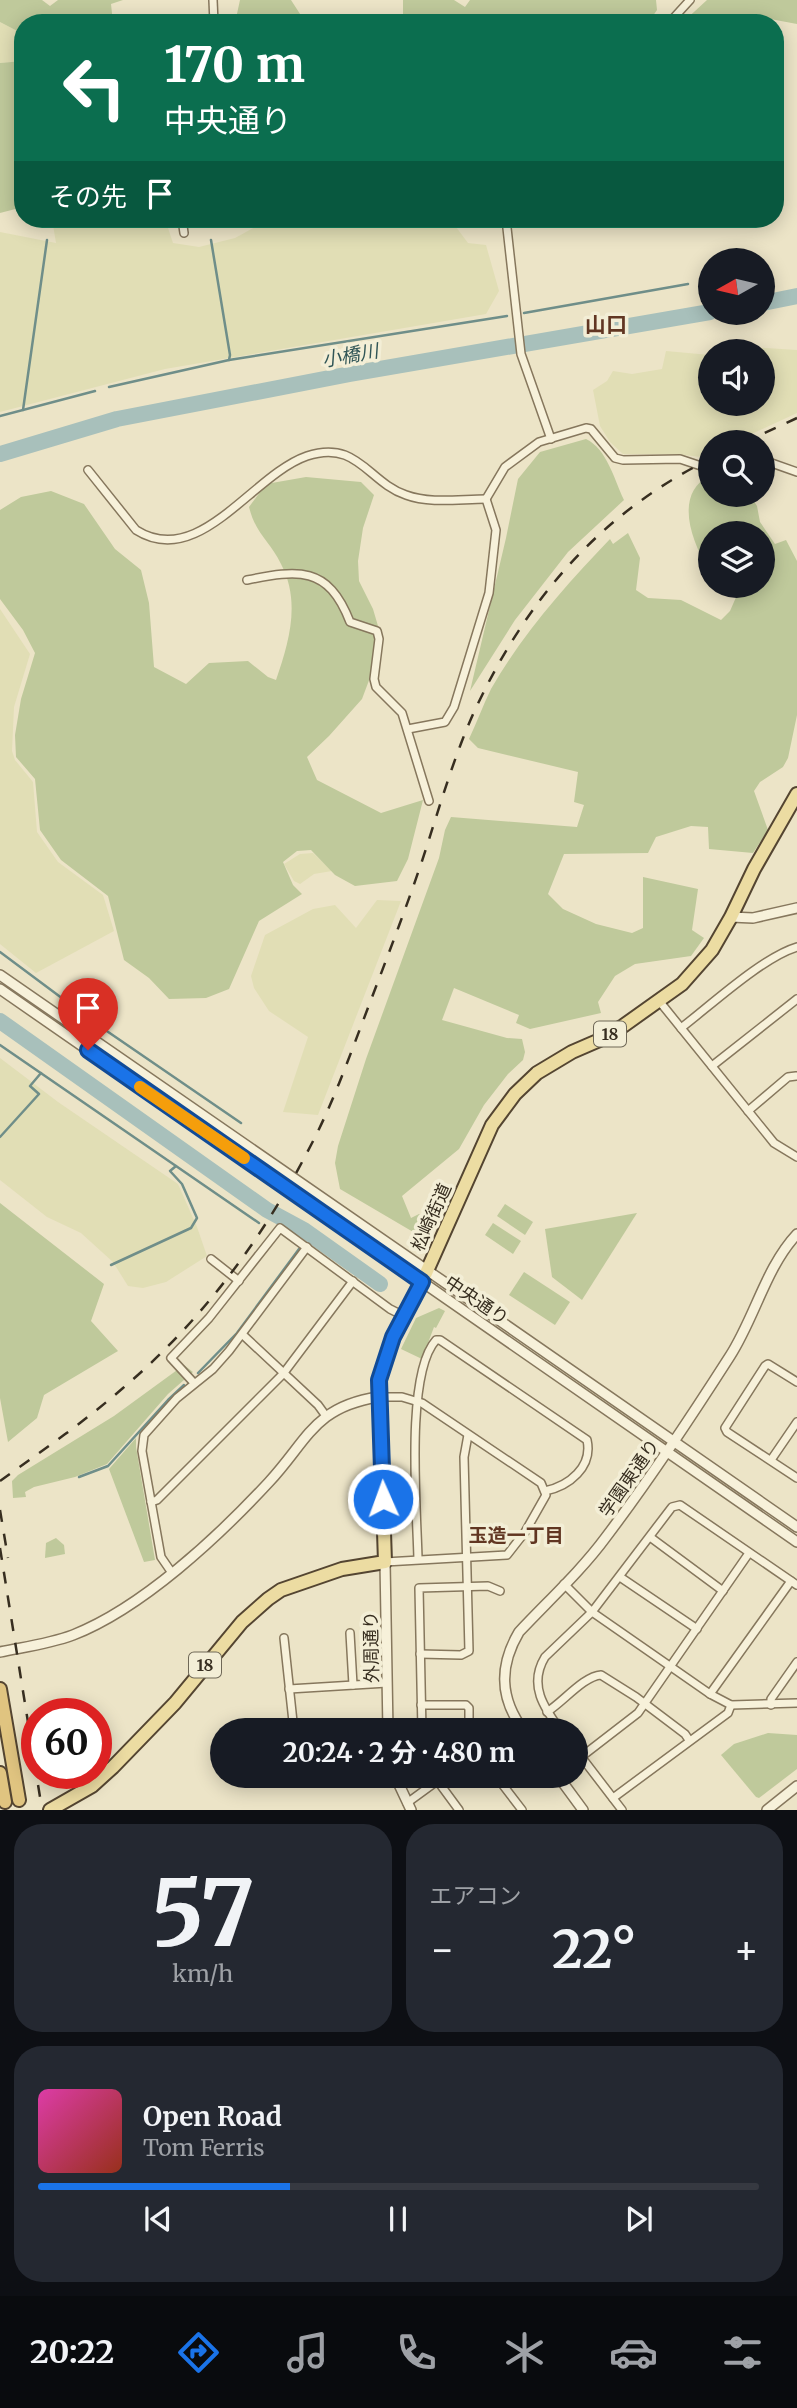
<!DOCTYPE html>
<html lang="ja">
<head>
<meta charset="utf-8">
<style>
	:root { --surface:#171b24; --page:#242831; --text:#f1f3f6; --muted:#9ea1a6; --line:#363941; --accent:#1a73e8 }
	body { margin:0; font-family:Merriweather,"Noto Sans JP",serif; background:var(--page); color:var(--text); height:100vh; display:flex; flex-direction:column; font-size:26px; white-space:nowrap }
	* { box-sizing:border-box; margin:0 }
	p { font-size:23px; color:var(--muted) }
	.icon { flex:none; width:38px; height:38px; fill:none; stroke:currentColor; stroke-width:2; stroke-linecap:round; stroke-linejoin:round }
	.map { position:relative; height:1810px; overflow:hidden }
	.panel { display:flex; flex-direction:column; gap:14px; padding:14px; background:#0d0f14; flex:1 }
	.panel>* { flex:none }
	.banner { position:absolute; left:14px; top:14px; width:770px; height:214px; border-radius:28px; box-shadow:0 4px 18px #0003; background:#0b6e4f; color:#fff; overflow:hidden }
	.needle { width:46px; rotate:262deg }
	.controls { position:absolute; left:698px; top:248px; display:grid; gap:14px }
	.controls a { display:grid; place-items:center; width:77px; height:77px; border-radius:50%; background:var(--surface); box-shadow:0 4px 18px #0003; font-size:35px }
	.speed { position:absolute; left:21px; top:1698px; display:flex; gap:14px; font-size:35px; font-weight:700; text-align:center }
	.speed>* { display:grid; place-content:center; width:91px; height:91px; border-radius:50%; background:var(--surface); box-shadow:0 4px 18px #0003; line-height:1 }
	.speed .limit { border:10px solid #d22; background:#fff; color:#111 }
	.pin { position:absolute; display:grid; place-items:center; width:60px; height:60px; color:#fff; margin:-72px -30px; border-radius:50% 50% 50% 0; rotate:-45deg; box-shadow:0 0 7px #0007 }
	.pin .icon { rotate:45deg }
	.me { position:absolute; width:77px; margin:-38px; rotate:358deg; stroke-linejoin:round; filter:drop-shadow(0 0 5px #0008) }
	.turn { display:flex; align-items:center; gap:24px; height:147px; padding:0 35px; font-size:32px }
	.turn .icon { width:91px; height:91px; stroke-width:2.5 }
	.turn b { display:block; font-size:49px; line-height:60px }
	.then { display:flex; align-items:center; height:66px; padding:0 35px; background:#0003; gap:14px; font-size:26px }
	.big { font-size:52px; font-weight:700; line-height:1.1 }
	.panel .card { flex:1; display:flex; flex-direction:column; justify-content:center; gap:10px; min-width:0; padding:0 24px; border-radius:28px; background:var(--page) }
	.panel .dial { align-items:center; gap:0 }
	.dial b { font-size:91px; line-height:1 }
	.song { display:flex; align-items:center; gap:21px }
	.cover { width:84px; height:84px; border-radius:10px; background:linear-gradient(135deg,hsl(320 70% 55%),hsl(10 70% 35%)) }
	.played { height:7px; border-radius:4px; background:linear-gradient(90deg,var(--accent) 35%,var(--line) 35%) }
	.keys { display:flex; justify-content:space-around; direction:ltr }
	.heat { display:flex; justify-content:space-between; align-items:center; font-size:38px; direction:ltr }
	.panel .tiles { flex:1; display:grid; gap:14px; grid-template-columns:1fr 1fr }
	.card:last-child { grid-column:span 2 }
	.trip { position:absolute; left:210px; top:1718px; width:378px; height:70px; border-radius:35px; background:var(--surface); box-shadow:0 4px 18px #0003; font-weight:700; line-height:70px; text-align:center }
	.tab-bar { display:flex; height:112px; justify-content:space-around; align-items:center; background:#090b0e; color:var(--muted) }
	.tab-bar .icon { width:49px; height:49px }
	.tab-bar .active { color:var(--accent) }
	.tab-bar b { font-size:32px; color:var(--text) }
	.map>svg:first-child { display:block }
	.farmland { fill:#e1deb5 }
	.green { fill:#bfc99b }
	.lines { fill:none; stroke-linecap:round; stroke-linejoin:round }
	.stream { stroke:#6f8e89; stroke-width:2.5 }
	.river { stroke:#a8c0bb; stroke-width:16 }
	.minor-casing { stroke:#86775d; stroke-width:10 }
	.tertiary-casing { stroke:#86775d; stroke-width:12 }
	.primary-casing { stroke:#544531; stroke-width:16 }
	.trunk-casing { stroke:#544531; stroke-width:16 }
	.minor { stroke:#f7f1da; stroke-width:7 }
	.tertiary { stroke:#f7f1da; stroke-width:9 }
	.primary { stroke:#ecdca2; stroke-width:12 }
	.trunk { stroke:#e0c480; stroke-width:12 }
	.rail { stroke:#372e20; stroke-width:2.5; stroke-dasharray:12 12; stroke-linecap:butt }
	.route-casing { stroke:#114b97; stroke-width:18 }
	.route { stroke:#1a73e8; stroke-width:12 }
	.slow { stroke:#f59e0b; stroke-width:12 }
	.labels { text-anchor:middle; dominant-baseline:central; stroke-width:7; stroke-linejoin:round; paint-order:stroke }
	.shield { fill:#f3eed6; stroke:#6f6857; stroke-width:2 }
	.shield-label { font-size:16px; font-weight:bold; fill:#372e20 }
	.street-label { font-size:18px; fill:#372e20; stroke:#f3eed6 }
	.water-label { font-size:19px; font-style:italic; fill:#305556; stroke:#f3eed6 }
	.neighbourhood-label { font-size:19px; font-weight:bold; fill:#613622; stroke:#f3eed6 }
	.quarter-label { font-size:21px; font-weight:bold; fill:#613622; stroke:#f3eed6 }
</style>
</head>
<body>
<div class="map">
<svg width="797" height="1810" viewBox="0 0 797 1810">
	<rect width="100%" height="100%" fill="#ece4c7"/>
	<g class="farmland">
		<polygon points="0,22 23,34 23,61 0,63"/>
		<polygon points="52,219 165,219 173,243 199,247 235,238 257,226 297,220 450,219 468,243 486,245 499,291 486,314 165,369 0,412 0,232 56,243"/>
		<polygon points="748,347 797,350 797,413 732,443 710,443 710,452 701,457 675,454 623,454 610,442 600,426 593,390 607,381 613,371 632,374 662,369 666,351 710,355 710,404 763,404 763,352 725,352"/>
		<polygon points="0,609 30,654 14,707 12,751 15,760 33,782 37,832 58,862 103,895 114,931 36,973 0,944"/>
		<polygon points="313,853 332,871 314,874 300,884 294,881 284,864 300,854"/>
		<polygon points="377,900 401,901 318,1115 283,1112 308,1037 269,1011 254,988 251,976 265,935 313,909 335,905 356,928"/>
		<polygon points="0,1058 58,1102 178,1184 197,1227 207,1256 166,1282 143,1288 128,1286 113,1262 81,1233 47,1217 0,1180"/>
	</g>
	<g class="green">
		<polygon points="0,0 42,0 50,6 58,0 123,0 111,4 113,23 23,23 23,34 0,22"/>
		<polygon points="240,0 291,0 302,17 323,18 330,23 235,23"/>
		<polygon points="403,0 454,0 465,7 470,0 656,0 657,10 648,23 403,23"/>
		<polygon points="707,0 797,0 797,24 765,18 761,23 682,23"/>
		<polygon points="23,61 23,150 16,158 23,193 23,207 0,213 0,63"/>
		<path d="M586 439C607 449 614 479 624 500L568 552 515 620 470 691 506 538 518 479 540 452Z"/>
		<path d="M710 475V495H750L757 506 760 522 775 544 786 540 797 561V715L788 758 783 767 760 782 754 791 768 830 753 853 709 849 708 827 691 826 656 837 648 853 564 854 548 894 563 909 596 924 632 933 643 928V877L698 889 692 930 704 938 691 956 635 964 615 976 598 1002 601 1013 530 1029 516 1023 519 1015 454 988 442 1020 507 1038 522 1039 525 1052 523 1060 508 1074 484 1105 459 1149 402 1196 411 1218 419 1214 426 1221 420 1236 340 1189 335 1163 338 1146 366 1059 439 858 445 830 451 817 577 827 584 805 574 802 578 772 478 748 469 739C477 722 483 705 491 689 523 633 566 585 610 539L613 544 628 533 640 558 636 590 648 598 681 600 721 620 730 611 741 586H763V534H710V568L707 567C691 539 674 494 710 475Z"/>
		<path d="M306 477 361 482 374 495 363 528 358 561 359 581 373 609 383 643 362 699 329 736 307 757 317 780 381 813 423 800 408 859 397 881 355 886 335 875 311 850 297 851 283 862 293 885 302 894 259 921 229 989 206 998 169 999 149 978 124 960 108 896 61 860 40 830 35 779 16 757 15 735 21 699 35 653 23 630 0 599V510L21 497 51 491 84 504 115 549 141 570 149 603 154 667 186 684 209 663 248 661 268 677 276 680C289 642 301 602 281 564 270 541 256 535 249 507L266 484Z"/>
		<polygon points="0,1203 104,1284 91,1321 118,1351 44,1395 37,1418 8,1442 0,1398"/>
		<polygon points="505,1204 533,1222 525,1235 497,1216"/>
		<polygon points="637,1213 582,1300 552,1277 545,1229"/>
		<polygon points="493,1223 521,1241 513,1254 485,1235"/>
		<polygon points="524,1272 570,1302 555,1325 509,1295"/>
		<polygon points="439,1308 445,1311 436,1328 434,1327 422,1359 401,1349 416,1318"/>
		<polygon points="184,1365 193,1372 168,1394 107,1464 75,1477 34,1487 25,1492 26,1497 13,1498 12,1481 18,1475 114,1416"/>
		<polygon points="136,1438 136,1447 155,1560 144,1562 109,1469"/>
		<polygon points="56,1538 64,1545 65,1554 45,1558 46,1543"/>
		<polygon points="768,1733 797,1735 797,1769 759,1798 756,1797 721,1755 734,1744"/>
	</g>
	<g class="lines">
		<g class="stream">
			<polyline points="524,313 688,284"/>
			<polyline points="229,360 507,316"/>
			<polyline points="109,387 229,360 230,355 211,240"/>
			<polyline points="23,410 47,240"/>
			<polyline points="0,416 95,391"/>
			<polyline points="0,952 98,1025 241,1123"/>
			<polyline points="0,1045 259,1223"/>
			<polyline points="0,1137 39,1094 30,1086 41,1073"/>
			<polyline points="111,1265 191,1228 197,1218 182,1184 170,1171 176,1166"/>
			<polyline points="198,1373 237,1333 299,1249"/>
			<polyline points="79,1477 108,1466 168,1400 184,1385"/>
		</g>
		<g class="river">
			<polyline points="763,303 797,296"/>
			<polyline points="0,454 117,419 350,374 710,312"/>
			<polyline points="0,1021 267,1210 304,1230 380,1284"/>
		</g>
		<defs>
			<g id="minor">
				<polyline points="213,0 214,23"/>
				<polyline points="669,23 690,0"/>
				<polyline points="182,219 184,233"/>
				<polyline points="506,219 521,354 551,439"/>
				<polyline points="763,460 797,472"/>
				<path d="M88 470 136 530C199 570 252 475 307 456 357 439 368 482 406 495 430 504 460 499 486 499"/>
				<polyline points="486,499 505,467 539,442 586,428 591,429 615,458 623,460 680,459 710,469"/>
				<path d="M247 580C298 570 328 565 350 622L377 631 379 639 374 679 376 687 402 713 429 801"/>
				<polyline points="408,729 445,722 454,707 489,593 496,530 486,499"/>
				<polyline points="660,1002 774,1143 797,1157"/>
				<path d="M681 1028C711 1005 763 957 797 947"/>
				<polyline points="712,1066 797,999"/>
				<polyline points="748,1111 788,1077 796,1076"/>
				<polyline points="211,1259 239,1281"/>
				<polyline points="243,1335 318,1405 326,1416"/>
				<polyline points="797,1382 768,1364 765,1366 725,1428 727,1432 797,1478"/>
				<polyline points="194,1383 171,1358 209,1318 280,1228 390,1309 404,1316"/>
				<polyline points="379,1397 402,1397 422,1403 541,1483 546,1495 525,1532 507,1555 385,1562"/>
				<polyline points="771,1460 797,1422"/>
				<polyline points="151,1502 157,1500 283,1374 353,1281"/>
				<polyline points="650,1537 723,1591"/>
				<path d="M418 1559C417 1510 405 1374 436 1340H440L587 1440C593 1467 569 1486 545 1491"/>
				<polyline points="172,1573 161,1557 142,1451 144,1435 177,1398 213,1369 229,1351 307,1247"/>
				<polyline points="620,1577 697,1629"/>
				<polyline points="564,1584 592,1612 710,1694 731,1705 797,1703"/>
				<polyline points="350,1633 353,1685"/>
				<polyline points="284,1638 294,1731"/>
				<polyline points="420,1654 461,1655 469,1651 464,1457 468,1435"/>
				<polyline points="289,1689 387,1683"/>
				<polyline points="710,1694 791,1581"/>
				<polyline points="421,1705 466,1705 469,1708 469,1731"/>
				<polyline points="771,1705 771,1699 797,1662"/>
				<path d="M547 1712C563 1702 584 1676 601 1675L636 1697 685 1734 689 1740"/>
				<polyline points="422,1731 419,1588 488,1586 500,1591"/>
				<path d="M561 1731C544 1708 528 1685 545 1657L592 1612 672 1507 680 1505 797 1585"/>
				<polyline points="576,1750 622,1810"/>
				<polyline points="581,1757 638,1713 749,1553"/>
				<polyline points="434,1776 459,1810"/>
				<polyline points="496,1776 522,1810"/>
				<polyline points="613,1798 728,1713 731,1705"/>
				<polyline points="407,1803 444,1776"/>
			</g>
			<g id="tertiary">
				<polyline points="731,917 753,918 797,908"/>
				<path d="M0 975C267 1158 531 1343 797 1527"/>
				<path d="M0 989C266 1173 532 1357 797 1542"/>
				<polyline points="385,1562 388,1731"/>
				<path d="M0 1652C24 1647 49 1644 73 1635 142 1608 218 1537 269 1482 308 1440 314 1407 378 1397"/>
				<path d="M524 1731C499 1698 499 1666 519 1632 548 1601 581 1571 606 1537 650 1479 691 1417 730 1356 755 1317 766 1267 797 1234"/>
				<polyline points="395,1776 411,1810"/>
				<polyline points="558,1776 583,1810"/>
				<polyline points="767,1810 797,1786"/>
			</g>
			<polyline id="primary" points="50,1810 92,1786 113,1767 175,1703 242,1622 268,1599 281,1590 342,1569 385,1562 379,1380 393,1337 422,1282 492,1125 515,1094 537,1073 572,1052 602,1039 623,1026 682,984 712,950 731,917 754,869 797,794"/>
			<g id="trunk">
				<polyline points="0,1689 19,1800"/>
				<polyline points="0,1773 5,1802"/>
			</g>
		</defs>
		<use href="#minor" class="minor-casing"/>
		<use href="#tertiary" class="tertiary-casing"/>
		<use href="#primary" class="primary-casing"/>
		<use href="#trunk" class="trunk-casing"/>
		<use href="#minor" class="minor"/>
		<use href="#tertiary" class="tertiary"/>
		<use href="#primary" class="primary"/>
		<use href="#trunk" class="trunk"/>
		<g class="rail">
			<polyline points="743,443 797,418"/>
			<path d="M0 1481C42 1451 84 1422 123 1388 202 1321 264 1237 311 1145 332 1105 347 1063 363 1021 383 968 403 917 421 864 438 813 452 761 474 712 526 600 599 514 710 459"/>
			<polyline points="0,1510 8,1558"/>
			<polyline points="0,1548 40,1797"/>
		</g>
	</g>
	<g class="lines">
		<defs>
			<polyline id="route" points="88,1050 422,1282 393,1337 379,1380 383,1499"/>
		</defs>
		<use href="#route" class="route-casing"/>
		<use href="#route" class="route"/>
		<polyline class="slow" points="140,1087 244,1158"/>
	</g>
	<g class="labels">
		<g class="shield">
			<rect x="594" y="1021.5" width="32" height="25" rx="5"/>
			<rect x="189" y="1652.5" width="32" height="25" rx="5"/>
		</g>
		<g class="shield-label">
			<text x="610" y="1034">18</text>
			<text x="205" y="1665">18</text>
		</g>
		<g class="street-label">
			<text transform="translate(431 1217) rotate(-66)">松崎街道</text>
			<text transform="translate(477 1300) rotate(34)">中央通り</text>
			<text transform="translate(629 1478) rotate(-55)">学園東通り</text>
			<text transform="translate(371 1647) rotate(-91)">外周通り</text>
		</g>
		<g class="water-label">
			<text transform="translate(350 355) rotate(-10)">小橋川</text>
		</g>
		<g class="neighbourhood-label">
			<text x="516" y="1535">玉造一丁目</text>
		</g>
		<g class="quarter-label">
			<text x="606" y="324">山口</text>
		</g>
	</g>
</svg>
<div class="controls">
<a><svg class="needle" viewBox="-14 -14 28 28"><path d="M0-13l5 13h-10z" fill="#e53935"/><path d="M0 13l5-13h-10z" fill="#9ea1a6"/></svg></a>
<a><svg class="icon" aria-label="sound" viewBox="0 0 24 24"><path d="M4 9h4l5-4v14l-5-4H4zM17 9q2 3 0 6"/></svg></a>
<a><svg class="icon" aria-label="search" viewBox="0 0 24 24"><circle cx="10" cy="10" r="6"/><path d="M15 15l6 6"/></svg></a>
<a><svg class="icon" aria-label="layers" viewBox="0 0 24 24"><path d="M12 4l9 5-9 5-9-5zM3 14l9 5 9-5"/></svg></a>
</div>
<div class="speed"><div class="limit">60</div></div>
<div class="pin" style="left:88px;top:1050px;background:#d93025"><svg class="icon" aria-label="arrive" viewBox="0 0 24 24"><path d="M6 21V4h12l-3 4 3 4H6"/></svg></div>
<svg class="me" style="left:383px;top:1499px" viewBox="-20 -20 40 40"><circle r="17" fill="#1a73e8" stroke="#fff" stroke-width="3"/><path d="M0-11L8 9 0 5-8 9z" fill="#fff"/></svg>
<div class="trip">20:24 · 2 分 · 480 m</div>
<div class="banner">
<div class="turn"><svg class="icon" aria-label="left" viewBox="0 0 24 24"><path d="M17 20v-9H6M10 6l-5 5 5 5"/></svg><div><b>170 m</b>中央通り</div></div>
<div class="then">その先<svg class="icon" aria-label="arrive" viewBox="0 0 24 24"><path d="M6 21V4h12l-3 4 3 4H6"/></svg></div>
</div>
</div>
<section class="panel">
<div class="tiles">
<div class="card dial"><b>57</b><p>km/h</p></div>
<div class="card"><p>エアコン</p>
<div class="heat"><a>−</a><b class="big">22°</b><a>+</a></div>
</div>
<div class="card">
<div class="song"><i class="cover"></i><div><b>Open Road</b><p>Tom Ferris</p></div></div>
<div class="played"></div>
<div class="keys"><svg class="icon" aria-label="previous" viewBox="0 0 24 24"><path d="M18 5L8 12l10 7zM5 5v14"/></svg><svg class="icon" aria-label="pause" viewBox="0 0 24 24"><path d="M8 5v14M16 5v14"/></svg><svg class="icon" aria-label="next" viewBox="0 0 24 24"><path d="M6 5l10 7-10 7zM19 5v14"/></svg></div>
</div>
</div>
</section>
<nav class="tab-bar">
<b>20:22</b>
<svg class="icon active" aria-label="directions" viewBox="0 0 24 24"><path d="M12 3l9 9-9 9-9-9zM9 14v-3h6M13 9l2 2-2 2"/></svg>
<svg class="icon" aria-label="music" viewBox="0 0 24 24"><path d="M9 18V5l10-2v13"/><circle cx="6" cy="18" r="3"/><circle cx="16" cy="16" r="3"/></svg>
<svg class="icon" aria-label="phone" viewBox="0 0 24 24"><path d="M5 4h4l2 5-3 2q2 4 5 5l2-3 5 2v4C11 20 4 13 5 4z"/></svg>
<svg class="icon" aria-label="climate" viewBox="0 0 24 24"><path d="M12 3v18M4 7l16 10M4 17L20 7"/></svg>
<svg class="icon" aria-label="car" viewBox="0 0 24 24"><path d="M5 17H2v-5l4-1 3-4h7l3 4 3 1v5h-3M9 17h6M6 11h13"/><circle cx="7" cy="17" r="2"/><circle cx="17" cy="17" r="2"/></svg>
<svg class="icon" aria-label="filters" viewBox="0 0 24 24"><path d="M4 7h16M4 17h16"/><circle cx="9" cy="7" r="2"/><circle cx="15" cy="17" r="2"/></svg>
</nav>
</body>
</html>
